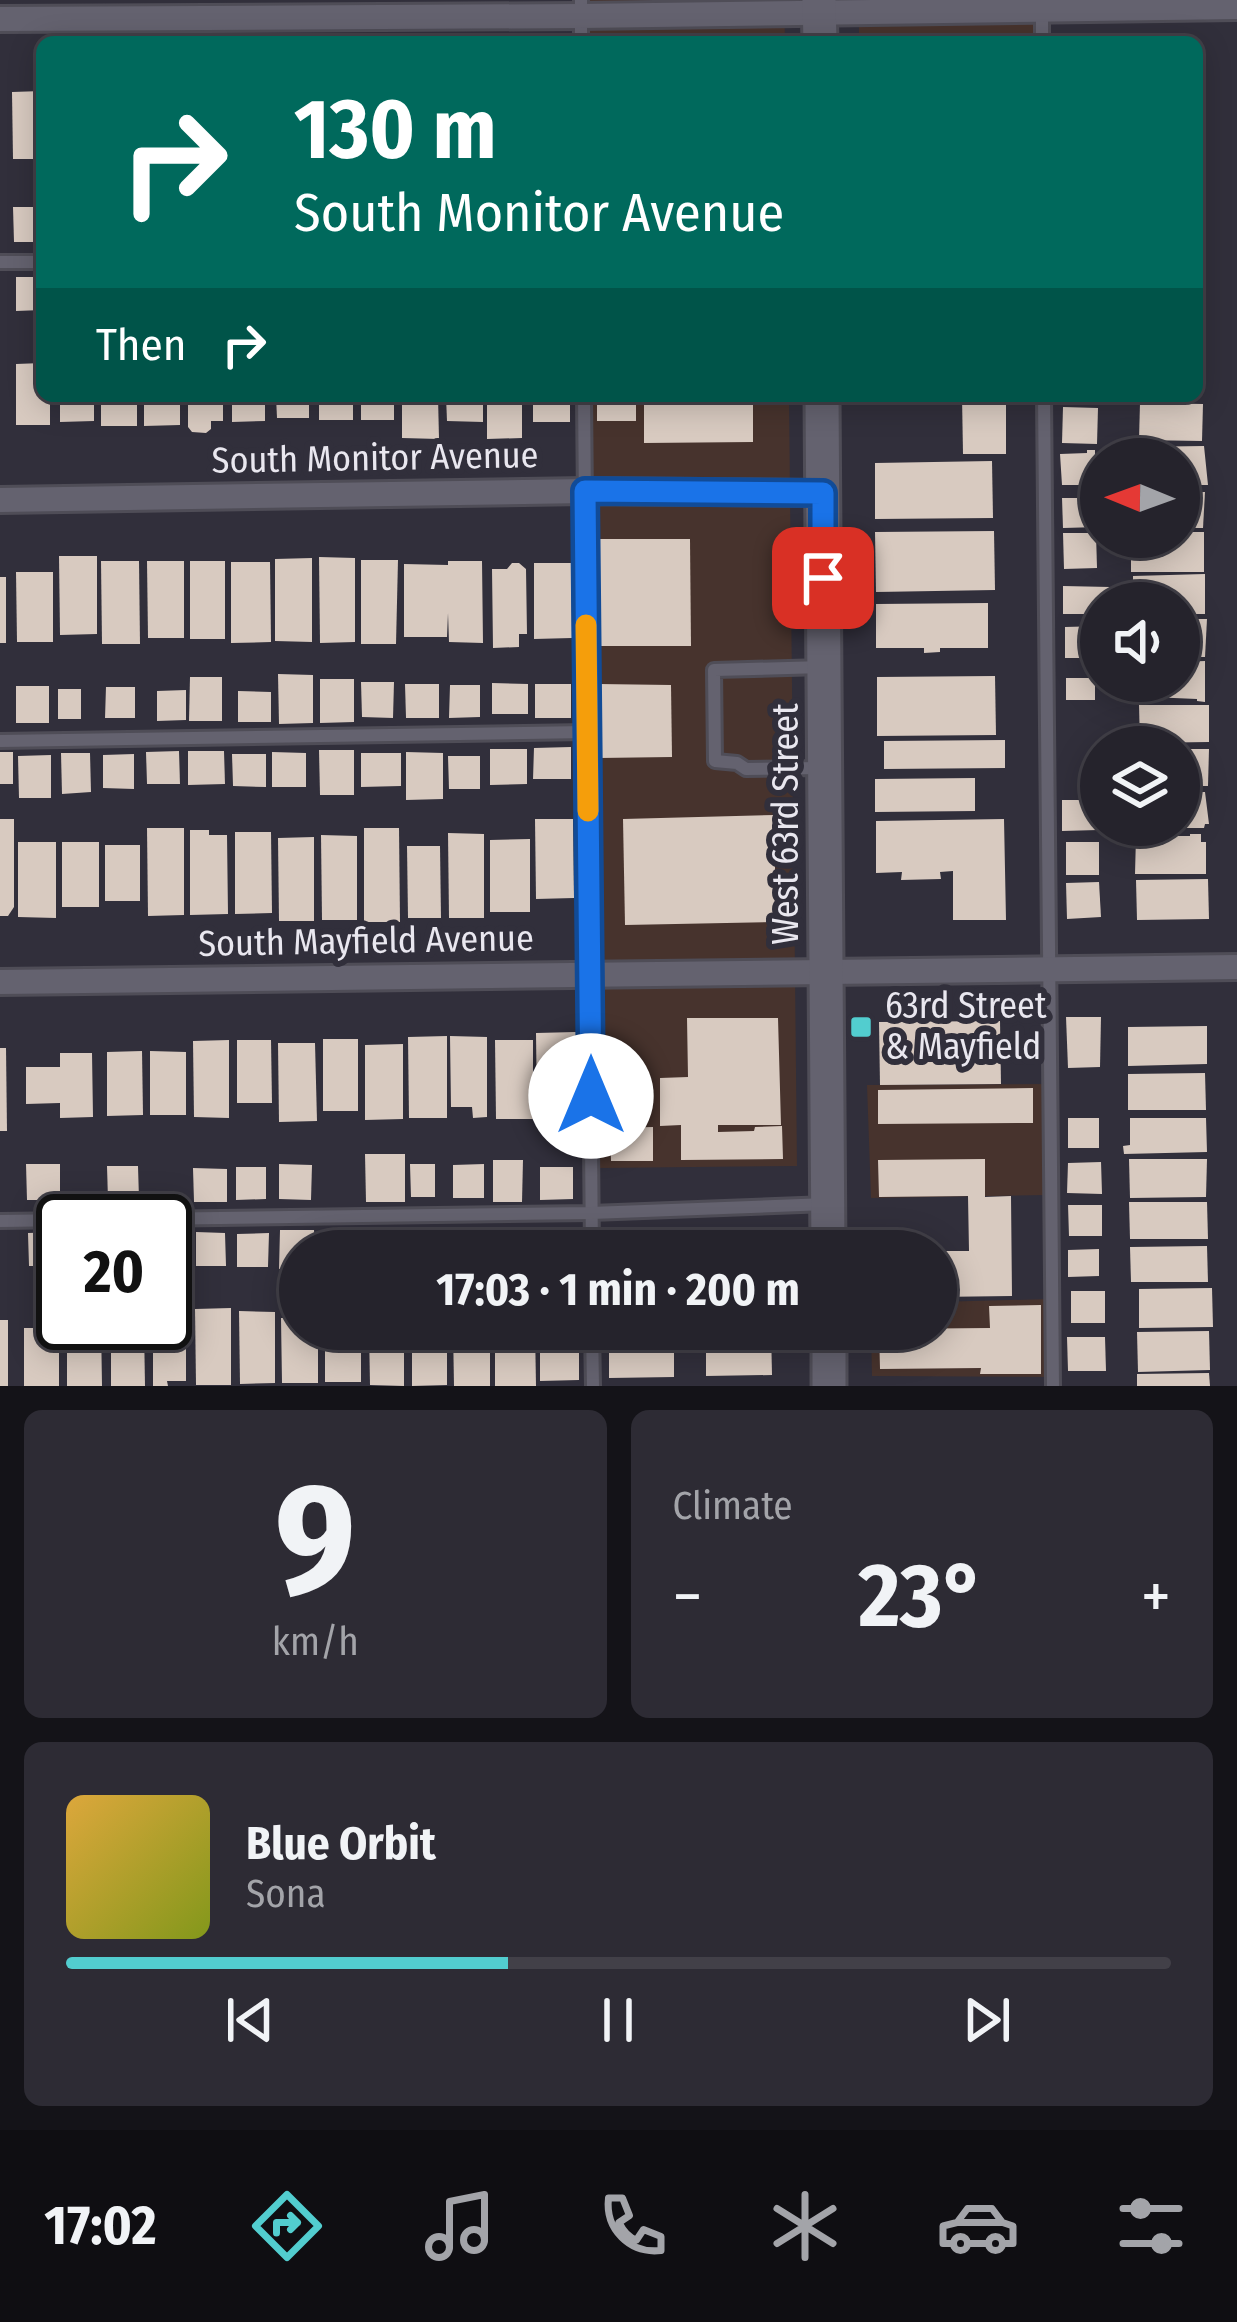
<!DOCTYPE html>
<html lang="en">
<head>
<meta charset="utf-8">
<style>
	:root { --surface:#25232c; --page:#2d2b34; --text:#f1f3f6; --muted:#a3a4a9; --line:#424048; --accent:#52cdcf }
	body { margin:0; font-family:"Fira Sans Condensed",sans-serif; background:var(--page); color:var(--text); height:100vh; display:flex; flex-direction:column; font-size:45px; white-space:nowrap }
	* { box-sizing:border-box; margin:0 }
	p { font-size:39px; color:var(--muted) }
	.icon { flex:none; width:66px; height:66px; fill:none; stroke:currentColor; stroke-width:2; stroke-linecap:round; stroke-linejoin:round }
	.map { position:relative; height:1386px; overflow:hidden }
	.panel { display:flex; flex-direction:column; gap:24px; padding:24px; background:#141318; flex:1 }
	.panel>* { flex:none }
	.banner { position:absolute; left:36px; top:36px; width:1167px; height:366px; border-radius:18px; box-shadow:0 6px 30px #0003,0 0 0 3px var(--line); background:#00695c; color:#fff; overflow:hidden }
	.needle { width:78px; rotate:271deg }
	.controls { position:absolute; left:1080px; top:438px; display:grid; gap:24px }
	.controls a { display:grid; place-items:center; width:120px; height:120px; border-radius:50%; background:var(--surface); box-shadow:0 6px 30px #0003,0 0 0 3px var(--line); font-size:60px }
	.speed { position:absolute; left:36px; top:1194px; display:flex; gap:24px; font-size:60px; font-weight:700; text-align:center }
	.speed>* { display:grid; place-content:center; width:156px; height:156px; border-radius:50%; background:var(--surface); box-shadow:0 6px 30px #0003,0 0 0 3px var(--line); line-height:1 }
	.speed .limit { border:6px solid #111; border-radius:18px; background:#fff; color:#111 }
	.pin { position:absolute; display:grid; place-items:center; width:102px; height:102px; color:#fff; margin:-51px; border-radius:24px; box-shadow:0 6px 18px #0006 }
	.me { position:absolute; width:132px; margin:-66px; rotate:0deg; stroke-linejoin:round; filter:drop-shadow(0 0 9px #0008) }
	.turn { display:flex; align-items:center; gap:42px; height:252px; padding:0 60px; font-size:54px }
	.turn .icon { width:156px; height:156px; stroke-width:2.5 }
	.turn b { display:block; font-size:84px; line-height:102px }
	.then { display:flex; align-items:center; height:114px; padding:0 60px; background:#0003; gap:24px; font-size:45px }
	.big { font-size:90px; font-weight:700; line-height:1.1 }
	.panel .tile { flex:1; display:flex; flex-direction:column; justify-content:center; gap:18px; min-width:0; padding:0 42px; border-radius:18px; background:var(--page) }
	.panel .dial { align-items:center; gap:0 }
	.dial b { font-size:156px; line-height:1 }
	.song { display:flex; align-items:center; gap:36px }
	.cover { width:144px; height:144px; border-radius:18px; background:linear-gradient(135deg,hsl(40 70% 55%),hsl(70 70% 35%)) }
	.played { height:12px; border-radius:6px; background:linear-gradient(90deg,var(--accent) 40%,var(--line) 40%) }
	.keys { display:flex; justify-content:space-around; direction:ltr }
	.heat { display:flex; justify-content:space-between; align-items:center; font-size:66px; direction:ltr }
	.panel .tiles { flex:1; display:grid; gap:24px; grid-template-columns:1fr 1fr }
	.tile:last-child { grid-column:span 2 }
	.trip { position:absolute; left:279px; top:1230px; width:678px; height:120px; border-radius:60px; background:var(--surface); box-shadow:0 6px 30px #0003,0 0 0 3px var(--line); font-weight:700; line-height:120px; text-align:center }
	.tabs { display:flex; height:192px; justify-content:space-around; align-items:center; background:#0f0e12; color:var(--muted) }
	.tabs .icon { width:84px; height:84px }
	.tabs .current { color:var(--accent) }
	.tabs b { font-size:54px; color:var(--text) }
	.map>svg:first-child { display:block }
	.commercial { fill:#47332d }
	.building { fill:#d8cac0 }
	.lines { fill:none; stroke-linecap:round; stroke-linejoin:round }
	.service-casing { stroke:#4f4d57; stroke-width:18 }
	.minor-casing { stroke:#4f4d57; stroke-width:30 }
	.secondary-casing { stroke:#4f4d57; stroke-width:39 }
	.service { stroke:#64626f; stroke-width:12 }
	.minor { stroke:#64626f; stroke-width:24 }
	.secondary { stroke:#64626f; stroke-width:33 }
	.route-casing { stroke:#114b97; stroke-width:30 }
	.route { stroke:#1a73e8; stroke-width:21 }
	.slow { stroke:#f59e0b; stroke-width:21 }
	.poi-dot { fill:#52cdcf; stroke:#312f3b; stroke-width:4.5 }
	.labels { text-anchor:middle; dominant-baseline:central; stroke-width:12; stroke-linejoin:round; paint-order:stroke }
	.street-label { font-size:36px; fill:#e9e7ef; stroke:#312f3b }
	.poi-label { font-size:36px; fill:#e9e7ef; stroke:#312f3b; text-anchor:start }
</style>
</head>
<body>
<div class="map">
<svg width="1237" height="1386" viewBox="0 0 1237 1386">
	<rect width="100%" height="100%" fill="#312f3b"/>
	<g class="commercial">
		<polygon points="585,0 784,0 785,42 586,42"/>
		<rect x="859" y="0" width="178" height="42"/>
		<polygon points="589,396 789,396 797,1166 598,1168"/>
		<polygon points="1048,1084 1048,1195 871,1198 867,1085"/>
		<polygon points="1050,1299 1052,1377 872,1376 871,1329 936,1329 936,1302"/>
	</g>
	<g class="building">
		<polygon points="42,91 42,159 13,159 12,92"/>
		<polygon points="13,207 42,207 42,242 14,242"/>
		<polygon points="16,277 42,277 42,310 16,311"/>
		<polygon points="42,363 42,396 50,396 50,425 16,425 16,364"/>
		<polygon points="60,396 94,396 94,421 60,422"/>
		<rect x="101" y="396" width="36" height="30"/>
		<polygon points="144,396 180,396 180,425 144,426"/>
		<polygon points="188,396 223,396 223,421 211,421 211,429 206,433 192,432 188,427"/>
		<polygon points="232,396 265,396 265,421 232,422"/>
		<polygon points="276,396 309,396 309,418 277,418"/>
		<rect x="319" y="396" width="34" height="24"/>
		<rect x="361" y="396" width="33" height="24"/>
		<polygon points="402,396 438,396 439,439 402,438"/>
		<polygon points="446,396 483,396 483,422 447,421"/>
		<polygon points="487,396 522,396 522,438 487,439"/>
		<rect x="533" y="396" width="37" height="26"/>
		<rect x="597" y="396" width="39" height="25"/>
		<polygon points="644,396 753,396 753,442 644,443"/>
		<polygon points="962,396 1006,396 1006,454 963,454"/>
		<polygon points="1140,403 1203,404 1202,441 1139,440"/>
		<polygon points="1063,407 1098,408 1097,444 1062,443"/>
		<polygon points="1204,446 1208,485 1179,485 1179,459 1133,459 1133,447"/>
		<polygon points="1087,450 1095,450 1095,485 1062,485 1060,454 1087,453"/>
		<polygon points="992,461 993,518 875,519 875,463"/>
		<polygon points="1179,492 1205,492 1203,528 1179,528"/>
		<polygon points="1062,498 1098,498 1099,527 1063,528"/>
		<polygon points="994,531 995,590 876,592 875,532"/>
		<polygon points="1179,532 1204,532 1204,572 1131,572 1131,537 1179,537"/>
		<polygon points="1063,533 1096,533 1097,568 1064,569"/>
		<polygon points="597,539 690,539 691,646 598,646"/>
		<polygon points="59,556 97,556 97,634 60,635"/>
		<polygon points="319,557 355,558 355,642 320,643"/>
		<polygon points="312,558 312,642 275,641 275,559"/>
		<polygon points="361,560 398,560 396,644 361,644"/>
		<polygon points="101,561 139,561 140,644 102,644"/>
		<polygon points="147,561 184,561 184,638 148,638"/>
		<rect x="190" y="561" width="35" height="78"/>
		<polygon points="448,561 482,561 483,643 449,642 448,613 447,637 404,637 404,564 448,565"/>
		<polygon points="231,562 270,562 271,642 231,643"/>
		<polygon points="512,563 519,563 526,569 527,634 519,634 519,647 493,648 492,569 507,569"/>
		<polygon points="534,563 571,563 572,638 534,639"/>
		<polygon points="16,572 53,572 53,642 17,642"/>
		<polygon points="1205,574 1205,614 1179,614 1179,603 1133,603 1133,576"/>
		<rect x="0" y="577" width="6" height="66"/>
		<polygon points="1063,586 1110,587 1110,603 1101,603 1101,612 1097,614 1063,614"/>
		<polygon points="988,603 988,648 940,648 940,652 924,653 924,648 876,648 876,604"/>
		<polygon points="1179,619 1207,619 1205,657 1179,657"/>
		<polygon points="1101,626 1101,658 1065,658 1065,627"/>
		<polygon points="1205,661 1205,702 1197,701 1197,699 1127,696 1127,681 1179,681 1179,662"/>
		<polygon points="278,674 313,675 313,723 279,724"/>
		<polygon points="995,676 996,735 877,736 877,677"/>
		<polygon points="190,677 222,677 222,721 189,721"/>
		<rect x="1066" y="678" width="29" height="22"/>
		<polygon points="320,679 354,679 354,722 320,723"/>
		<polygon points="361,682 394,682 393,718 362,717"/>
		<polygon points="492,683 528,684 528,714 492,714"/>
		<polygon points="405,684 439,684 439,718 406,718"/>
		<rect x="535" y="684" width="36" height="34"/>
		<polygon points="599,684 671,685 672,757 599,758"/>
		<polygon points="450,685 480,685 480,717 449,718"/>
		<rect x="16" y="686" width="33" height="37"/>
		<polygon points="106,687 135,687 135,718 105,718"/>
		<rect x="58" y="689" width="23" height="30"/>
		<polygon points="186,690 186,720 157,721 157,691"/>
		<polygon points="238,691 271,692 271,722 238,722"/>
		<polygon points="1139,705 1209,705 1209,742 1140,743"/>
		<polygon points="1005,740 1005,768 884,769 884,741"/>
		<polygon points="571,747 571,779 533,779 534,748"/>
		<polygon points="490,749 527,749 527,784 490,785"/>
		<polygon points="1179,749 1209,749 1208,786 1179,786"/>
		<polygon points="319,750 354,750 354,795 320,795"/>
		<polygon points="179,751 180,784 147,784 146,752"/>
		<polygon points="188,751 224,751 225,784 188,785"/>
		<rect x="0" y="752" width="13" height="32"/>
		<polygon points="272,752 306,753 306,787 272,787"/>
		<polygon points="406,752 443,753 443,799 406,800"/>
		<polygon points="61,753 90,753 91,792 62,794"/>
		<polygon points="361,753 401,753 401,786 361,787"/>
		<polygon points="134,754 134,789 103,788 103,755"/>
		<polygon points="232,754 266,754 266,787 233,786"/>
		<polygon points="51,755 51,798 19,798 18,756"/>
		<polygon points="448,756 480,756 480,789 449,789"/>
		<polygon points="975,778 975,811 875,812 875,779"/>
		<polygon points="1179,792 1205,792 1209,824 1205,824 1204,828 1179,828"/>
		<polygon points="1062,800 1097,800 1098,830 1062,831"/>
		<polygon points="774,815 776,922 625,925 623,819"/>
		<polygon points="0,819 14,819 14,907 8,916 0,916"/>
		<polygon points="535,819 573,819 574,898 536,899"/>
		<polygon points="1004,819 1006,920 953,920 953,871 940,872 941,879 901,880 902,872 876,873 876,821"/>
		<polygon points="147,828 184,828 184,915 148,916"/>
		<polygon points="364,828 399,828 400,922 364,922"/>
		<polygon points="190,830 209,830 209,835 227,835 228,914 190,915"/>
		<polygon points="235,832 271,832 272,913 235,914"/>
		<polygon points="448,833 484,834 484,918 449,918"/>
		<polygon points="1190,834 1201,834 1201,842 1206,842 1206,874 1135,874 1136,836 1190,836"/>
		<polygon points="321,835 357,836 357,920 322,920"/>
		<polygon points="314,837 314,921 279,921 278,838"/>
		<polygon points="530,839 530,912 490,912 490,840"/>
		<polygon points="18,842 56,842 56,918 18,917"/>
		<rect x="62" y="842" width="37" height="65"/>
		<rect x="1066" y="842" width="33" height="33"/>
		<rect x="105" y="845" width="35" height="56"/>
		<polygon points="407,846 440,846 441,918 408,918"/>
		<polygon points="1208,879 1209,919 1137,920 1136,880"/>
		<polygon points="1099,882 1101,917 1067,919 1066,883"/>
		<polygon points="1066,1017 1101,1017 1100,1067 1068,1068"/>
		<polygon points="687,1018 778,1018 781,1125 718,1125 718,1132 754,1131 755,1127 782,1126 783,1159 681,1160 681,1125 660,1126 660,1078 688,1077"/>
		<polygon points="1000,1021 1001,1084 880,1085 879,1022"/>
		<polygon points="1207,1026 1207,1064 1128,1066 1128,1027"/>
		<polygon points="576,1032 577,1108 537,1108 536,1033"/>
		<polygon points="447,1036 447,1118 409,1118 408,1037"/>
		<polygon points="450,1036 487,1037 487,1117 473,1118 472,1107 451,1107"/>
		<rect x="323" y="1039" width="35" height="72"/>
		<polygon points="229,1040 229,1118 194,1117 193,1041"/>
		<polygon points="237,1040 271,1040 272,1103 237,1103"/>
		<polygon points="495,1040 533,1040 533,1119 496,1119"/>
		<polygon points="278,1043 315,1043 317,1121 279,1122"/>
		<polygon points="403,1044 403,1119 365,1120 365,1045"/>
		<polygon points="0,1048 6,1048 7,1131 0,1131"/>
		<polygon points="142,1051 143,1115 107,1116 107,1052"/>
		<polygon points="150,1051 186,1052 186,1115 150,1115"/>
		<polygon points="60,1053 92,1053 93,1117 60,1118 60,1103 26,1104 26,1067 60,1067"/>
		<polygon points="1205,1073 1206,1110 1128,1110 1128,1074"/>
		<polygon points="1033,1088 1033,1123 878,1124 878,1090"/>
		<rect x="1068" y="1118" width="31" height="30"/>
		<polygon points="1130,1118 1206,1118 1207,1152 1124,1154 1123,1146 1130,1145"/>
		<polygon points="653,1127 653,1161 611,1161 610,1128"/>
		<polygon points="365,1154 405,1154 405,1202 366,1202"/>
		<polygon points="985,1159 985,1197 1011,1196 1012,1296 936,1297 936,1251 969,1251 968,1196 879,1197 878,1160"/>
		<polygon points="1129,1159 1207,1159 1206,1197 1130,1198"/>
		<polygon points="493,1160 523,1160 522,1202 493,1202"/>
		<polygon points="1101,1162 1102,1194 1067,1193 1068,1163"/>
		<polygon points="26,1164 60,1164 60,1200 27,1200"/>
		<polygon points="279,1164 312,1165 311,1200 279,1199"/>
		<polygon points="410,1164 435,1164 435,1197 411,1197"/>
		<polygon points="484,1164 484,1198 453,1198 453,1165"/>
		<polygon points="107,1166 138,1166 139,1199 108,1200"/>
		<polygon points="236,1167 266,1167 266,1199 236,1200"/>
		<polygon points="540,1167 573,1167 573,1199 540,1200"/>
		<polygon points="193,1168 227,1169 227,1202 194,1202"/>
		<polygon points="1129,1202 1207,1202 1208,1239 1130,1239"/>
		<polygon points="1068,1205 1102,1205 1102,1236 1069,1236"/>
		<polygon points="451,1227 482,1227 483,1251 451,1251"/>
		<rect x="540" y="1227" width="34" height="24"/>
		<rect x="494" y="1229" width="24" height="22"/>
		<polygon points="280,1230 314,1230 315,1251 300,1251 300,1269 279,1269"/>
		<polygon points="165,1231 177,1231 178,1264 165,1264"/>
		<rect x="410" y="1231" width="25" height="20"/>
		<polygon points="59,1232 59,1266 29,1266 28,1233"/>
		<polygon points="196,1232 225,1233 226,1266 196,1266"/>
		<polygon points="269,1233 268,1267 237,1267 237,1234"/>
		<polygon points="368,1234 394,1234 395,1251 368,1251"/>
		<polygon points="770,1243 770,1251 705,1251 705,1244"/>
		<rect x="608" y="1244" width="66" height="7"/>
		<polygon points="1207,1246 1208,1282 1131,1282 1130,1247"/>
		<polygon points="1099,1249 1099,1276 1068,1277 1068,1250"/>
		<polygon points="1212,1288 1213,1327 1139,1328 1139,1289"/>
		<rect x="1071" y="1291" width="34" height="32"/>
		<polygon points="1041,1305 1041,1374 980,1374 981,1368 880,1369 879,1329 990,1328 989,1306"/>
		<polygon points="231,1308 231,1385 196,1385 195,1309"/>
		<polygon points="239,1311 275,1312 275,1383 240,1384"/>
		<polygon points="281,1318 300,1318 300,1329 318,1329 318,1383 282,1383"/>
		<rect x="0" y="1320" width="8" height="66"/>
		<polygon points="79,1323 101,1323 102,1386 67,1386 67,1329 79,1330"/>
		<polygon points="144,1327 145,1386 111,1386 111,1328"/>
		<rect x="24" y="1328" width="35" height="58"/>
		<rect x="325" y="1329" width="36" height="53"/>
		<polygon points="369,1329 404,1329 404,1386 370,1385"/>
		<polygon points="412,1329 447,1329 447,1385 412,1386"/>
		<polygon points="453,1329 490,1329 490,1386 454,1386"/>
		<polygon points="495,1329 535,1329 536,1386 495,1386"/>
		<polygon points="540,1329 579,1329 579,1380 540,1381"/>
		<polygon points="609,1329 674,1329 674,1377 609,1378"/>
		<polygon points="706,1329 771,1329 772,1375 706,1376"/>
		<polygon points="186,1330 186,1381 167,1381 168,1386 153,1386 153,1331"/>
		<polygon points="1209,1331 1210,1370 1138,1372 1137,1332"/>
		<polygon points="1067,1337 1105,1337 1106,1371 1068,1371"/>
		<polygon points="1209,1373 1210,1386 1137,1386 1137,1374"/>
	</g>
	<g class="lines">
		<defs>
			<g id="service">
				<polyline points="581,0 581,42"/>
				<polyline points="1042,7 1042,42"/>
				<polyline points="0,262 42,262"/>
				<polyline points="584,396 592,1251"/>
				<polyline points="1044,396 1053,1386"/>
				<polyline points="823,667 714,670 715,761 737,763 746,769 823,768"/>
				<polyline points="0,741 587,732"/>
				<polyline points="0,1221 591,1213 827,1204"/>
				<polyline points="592,1329 593,1386"/>
			</g>
			<g id="minor">
				<polyline points="0,19 581,16 1237,7"/>
				<polyline points="0,500 585,491 823,493"/>
				<polyline points="0,982 1237,967"/>
			</g>
			<g id="secondary">
				<polyline points="819,0 820,42"/>
				<polyline points="822,396 828,1251"/>
				<polyline points="829,1329 829,1386"/>
			</g>
		</defs>
		<use href="#service" class="service-casing"/>
		<use href="#minor" class="minor-casing"/>
		<use href="#secondary" class="secondary-casing"/>
		<use href="#service" class="service"/>
		<use href="#minor" class="minor"/>
		<use href="#secondary" class="secondary"/>
	</g>
	<g class="lines">
		<defs>
			<polyline id="route" points="591,1096 585,491 823,493 823,578"/>
		</defs>
		<use href="#route" class="route-casing"/>
		<use href="#route" class="route"/>
		<polyline class="slow" points="586,625 588,811"/>
	</g>
	<rect class="poi-dot" x="849" y="1015" width="24" height="24" rx="6"/>
	<g class="labels">
		<g class="street-label">
			<text transform="translate(375 458) rotate(-1)">South Monitor Avenue</text>
			<text transform="translate(786 824) rotate(-90)">West 63rd Street</text>
			<text transform="translate(366 941) rotate(-1)">South Mayfield Avenue</text>
		</g>
		<g class="poi-label">
			<text x="885" y="1006">63rd Street<tspan x="885" dy="41">&amp; Mayfield</tspan></text>
		</g>
	</g>
</svg>
<div class="controls">
<a><svg class="needle" viewBox="-14 -14 28 28"><path d="M0-13l5 13h-10z" fill="#e53935"/><path d="M0 13l5-13h-10z" fill="#a3a4a9"/></svg></a>
<a><svg class="icon" aria-label="sound" viewBox="0 0 24 24"><path d="M4 9h4l5-4v14l-5-4H4zM17 9q2 3 0 6"/></svg></a>
<a><svg class="icon" aria-label="layers" viewBox="0 0 24 24"><path d="M12 4l9 5-9 5-9-5zM3 14l9 5 9-5"/></svg></a>
</div>
<div class="speed"><div class="limit">20</div></div>
<div class="pin" style="left:823px;top:578px;background:#d93025"><svg class="icon" aria-label="arrive" viewBox="0 0 24 24"><path d="M6 21V4h12l-3 4 3 4H6"/></svg></div>
<svg class="me" style="left:591px;top:1096px" viewBox="-20 -20 40 40"><circle r="19" fill="#fff"/><path d="M0-13L10 11 0 6-10 11z" fill="#1a73e8"/></svg>
<div class="trip">17:03 · 1 min · 200 m</div>
<div class="banner">
<div class="turn"><svg class="icon" aria-label="right" viewBox="0 0 24 24"><path d="M7 20v-9h11M14 6l5 5-5 5"/></svg><div><b>130 m</b>South Monitor Avenue</div></div>
<div class="then">Then<svg class="icon" aria-label="right" viewBox="0 0 24 24"><path d="M7 20v-9h11M14 6l5 5-5 5"/></svg></div>
</div>
</div>
<section class="panel">
<div class="tiles">
<div class="tile dial"><b>9</b><p>km/h</p></div>
<div class="tile"><p>Climate</p>
<div class="heat"><a>−</a><b class="big">23°</b><a>+</a></div>
</div>
<div class="tile">
<div class="song"><i class="cover"></i><div><b>Blue Orbit</b><p>Sona</p></div></div>
<div class="played"></div>
<div class="keys"><svg class="icon" aria-label="previous" viewBox="0 0 24 24"><path d="M18 5L8 12l10 7zM5 5v14"/></svg><svg class="icon" aria-label="pause" viewBox="0 0 24 24"><path d="M8 5v14M16 5v14"/></svg><svg class="icon" aria-label="next" viewBox="0 0 24 24"><path d="M6 5l10 7-10 7zM19 5v14"/></svg></div>
</div>
</div>
</section>
<nav class="tabs">
<b>17:02</b>
<svg class="icon current" aria-label="directions" viewBox="0 0 24 24"><path d="M12 3l9 9-9 9-9-9zM9 14v-3h6M13 9l2 2-2 2"/></svg>
<svg class="icon" aria-label="music" viewBox="0 0 24 24"><path d="M9 18V5l10-2v13"/><circle cx="6" cy="18" r="3"/><circle cx="16" cy="16" r="3"/></svg>
<svg class="icon" aria-label="phone" viewBox="0 0 24 24"><path d="M5 4h4l2 5-3 2q2 4 5 5l2-3 5 2v4C11 20 4 13 5 4z"/></svg>
<svg class="icon" aria-label="climate" viewBox="0 0 24 24"><path d="M12 3v18M4 7l16 10M4 17L20 7"/></svg>
<svg class="icon" aria-label="car" viewBox="0 0 24 24"><path d="M5 17H2v-5l4-1 3-4h7l3 4 3 1v5h-3M9 17h6M6 11h13"/><circle cx="7" cy="17" r="2"/><circle cx="17" cy="17" r="2"/></svg>
<svg class="icon" aria-label="filters" viewBox="0 0 24 24"><path d="M4 7h16M4 17h16"/><circle cx="9" cy="7" r="2"/><circle cx="15" cy="17" r="2"/></svg>
</nav>
</body>
</html>
